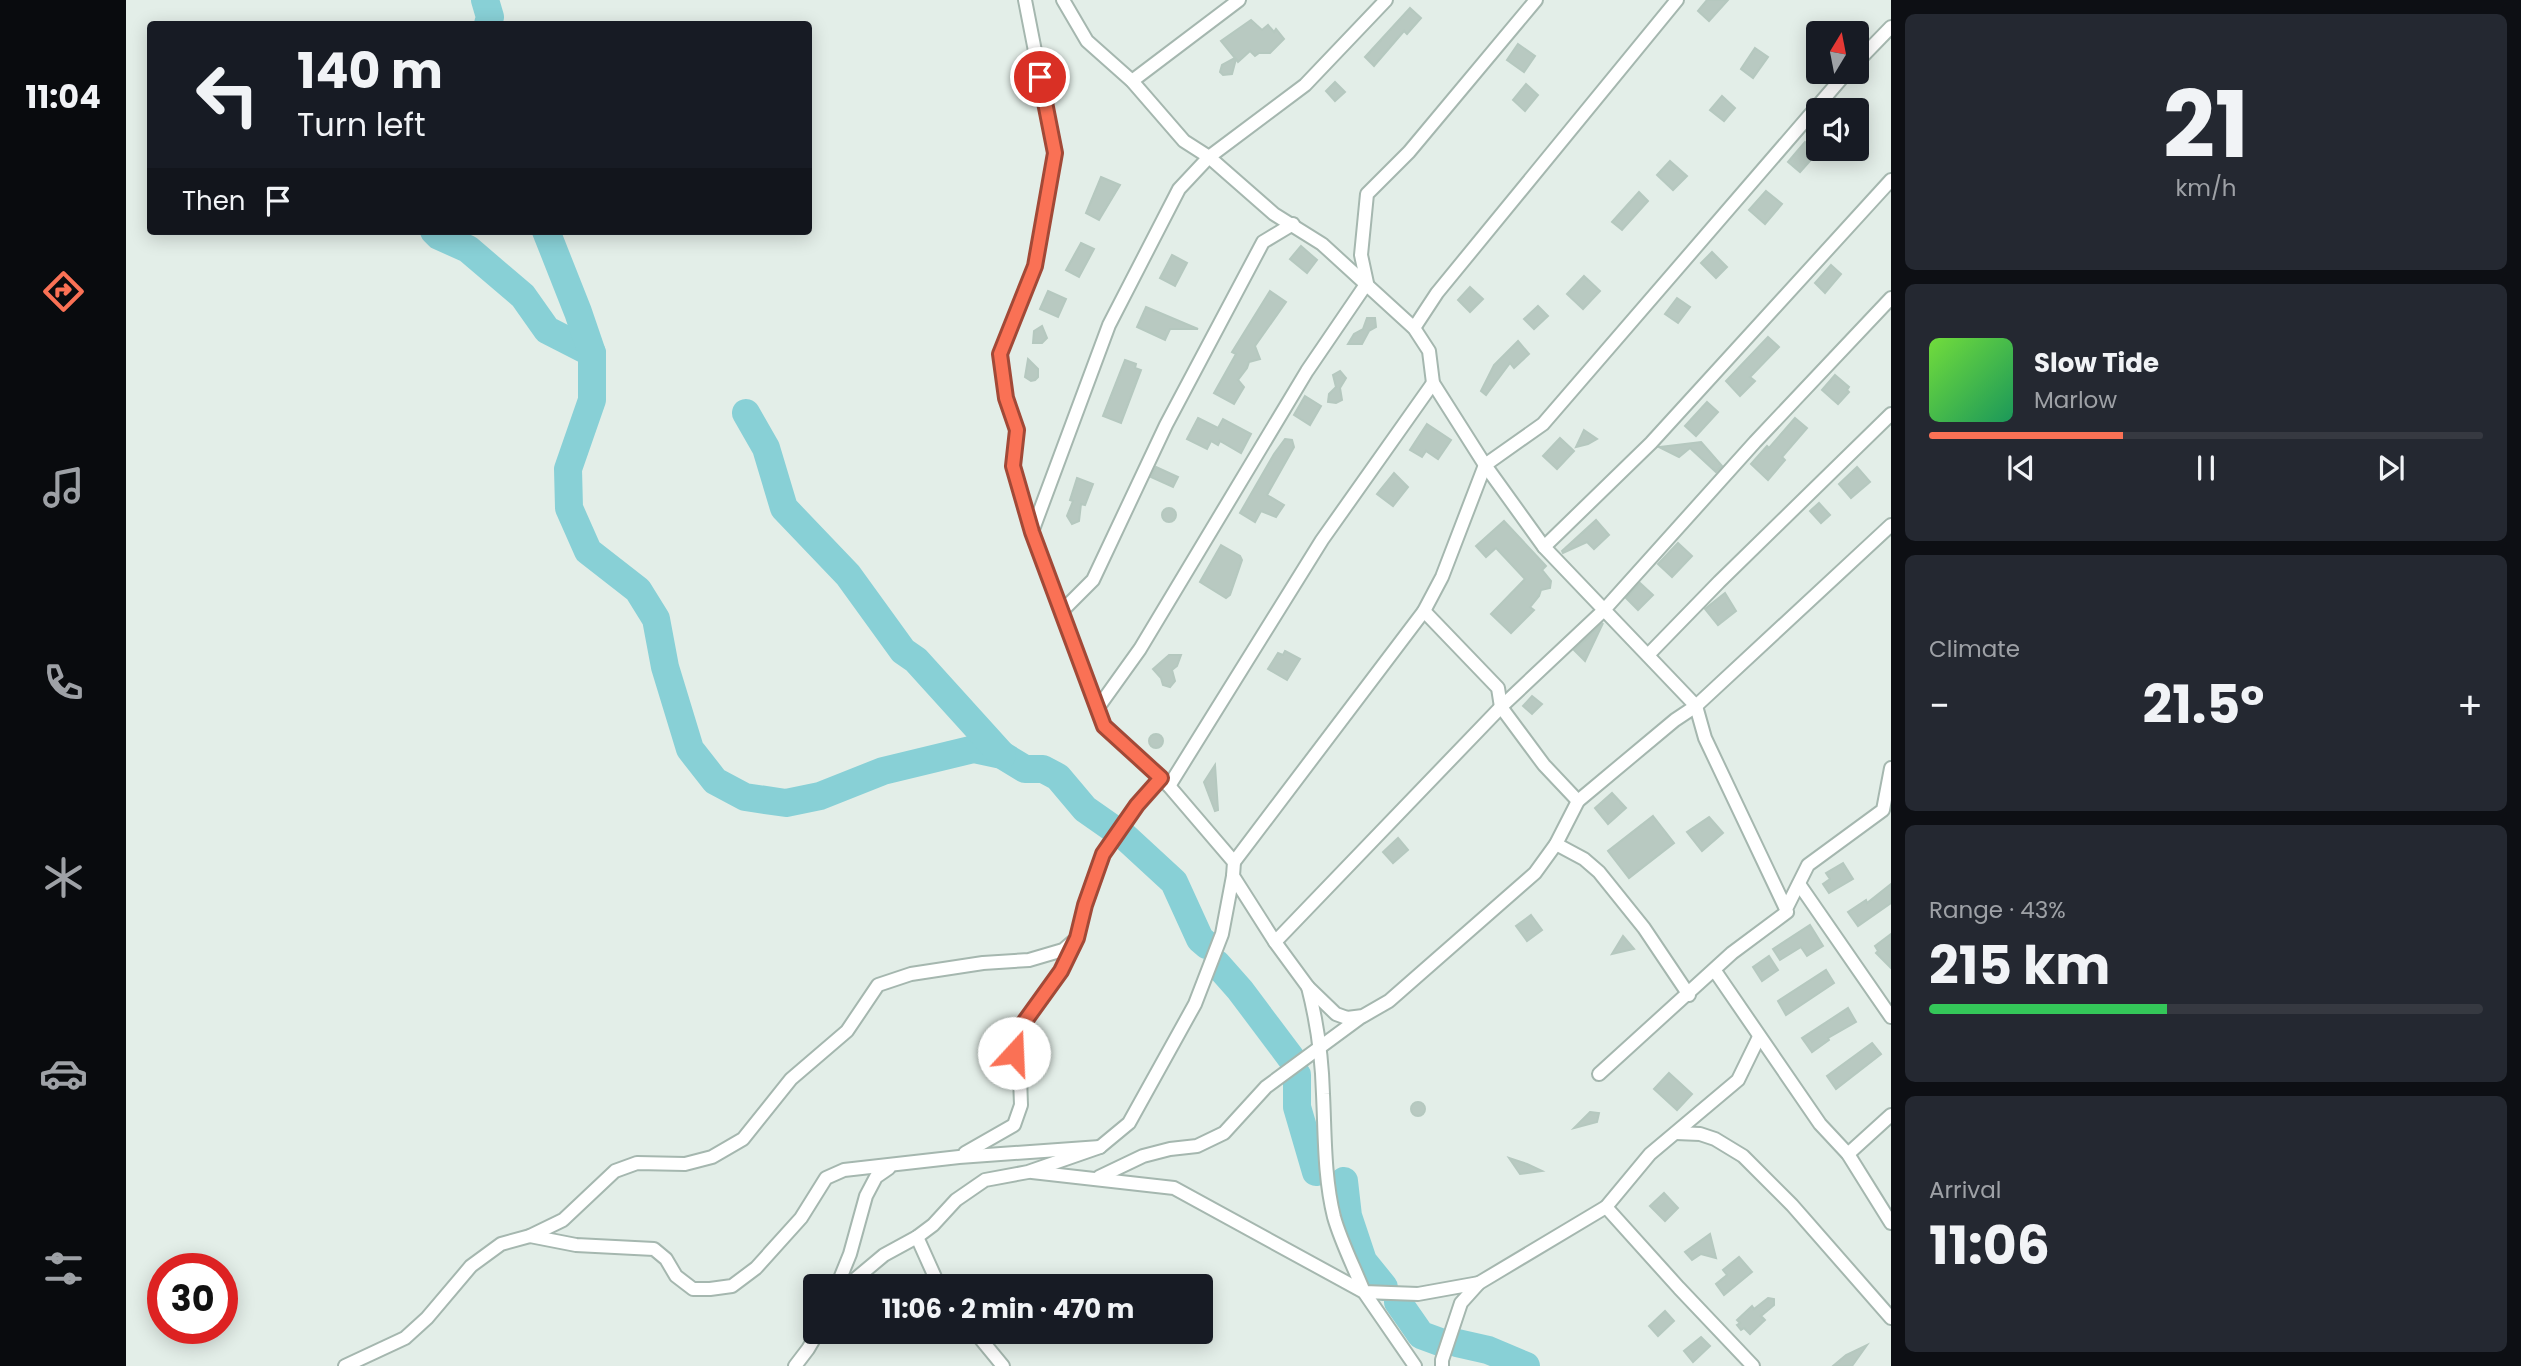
<!DOCTYPE html>
<html lang="en">
<head>
<meta charset="utf-8">
<style>
	:root { --surface:#171b24; --page:#242831; --text:#f1f3f6; --muted:#9ea1a6; --line:#363941; --accent:#fa7155 }
	body { margin:0; font-family:Poppins,sans-serif; background:var(--page); color:var(--text); height:100vh; display:flex; flex-direction:column; font-size:26px; white-space:nowrap }
	* { box-sizing:border-box; margin:0 }
	p { font-size:23px; color:var(--muted) }
	.icon { flex:none; width:38px; height:38px; fill:none; stroke:currentColor; stroke-width:2; stroke-linecap:round; stroke-linejoin:round }
	.map { position:relative; flex:1; overflow:hidden }
	.panel { display:flex; flex-direction:column; gap:14px; padding:14px; background:#0d0f14; width:630px }
	.panel>* { flex:none }
	.hud { position:absolute; left:21px; top:21px; width:665px; height:214px; border-radius:7px; box-shadow:0 4px 18px #0003; background:#171b24; color:var(--text); overflow:hidden }
	.needle { width:46px; rotate:10deg }
	.fabs { position:absolute; left:1680px; top:21px; display:grid; gap:14px }
	.fabs a { display:grid; place-items:center; width:63px; height:63px; border-radius:7px; background:var(--surface); box-shadow:0 4px 18px #0003; font-size:35px }
	.speed { position:absolute; left:21px; top:1253px; display:flex; gap:14px; font-size:35px; font-weight:700; text-align:center }
	.speed>* { display:grid; place-content:center; width:91px; height:91px; border-radius:50%; background:var(--surface); box-shadow:0 4px 18px #0003; line-height:1 }
	.speed .limit { border:10px solid #d22; background:#fff; color:#111 }
	.pin { position:absolute; display:grid; place-items:center; width:60px; height:60px; color:#fff; margin:-30px; border:4px solid #fff; border-radius:50%; box-shadow:0 2px 7px #0007 }
	.me { position:absolute; width:77px; margin:-38px; rotate:20deg; stroke-linejoin:round; filter:drop-shadow(0 0 5px #0008) }
	.turn { display:flex; align-items:center; gap:24px; height:147px; padding:0 35px; font-size:32px }
	.turn .icon { width:91px; height:91px; stroke-width:2.5 }
	.turn b { display:block; font-size:49px; line-height:60px }
	.then { display:flex; align-items:center; height:66px; padding:0 35px; background:#0003; gap:14px; font-size:26px }
	.big { font-size:52px; font-weight:700; line-height:1.1 }
	.panel .card { flex:1; display:flex; flex-direction:column; justify-content:center; gap:10px; min-width:0; padding:0 24px; border-radius:10px; background:var(--page) }
	.panel .dial { align-items:center; gap:0 }
	.dial b { font-size:91px; line-height:1 }
	.song { display:flex; align-items:center; gap:21px }
	.cover { width:84px; height:84px; border-radius:10px; background:linear-gradient(135deg,hsl(100 70% 55%),hsl(150 70% 35%)) }
	.played { height:7px; border-radius:4px; background:linear-gradient(90deg,var(--accent) 35%,var(--line) 35%) }
	.keys { display:flex; justify-content:space-around; direction:ltr }
	.heat { display:flex; justify-content:space-between; align-items:center; font-size:38px; direction:ltr }
	.charge { height:10px; border-radius:5px; background:linear-gradient(90deg,#34c759 43%,var(--line) 0) }
	.trip { position:absolute; left:677px; top:1274px; width:410px; height:70px; border-radius:7px; background:var(--surface); box-shadow:0 4px 18px #0003; font-weight:700; line-height:70px; text-align:center }
	main { display:flex; flex:1; min-height:0 }
	.dock { display:flex; flex-direction:column; width:126px; justify-content:space-around; align-items:center; background:#090b0e; color:var(--muted) }
	.dock .icon { width:49px; height:49px }
	.dock .active { color:var(--accent) }
	.dock b { font-size:32px; color:var(--text) }
	.map>svg:first-child { display:block }
	.lines { fill:none; stroke-linecap:round; stroke-linejoin:round }
	.river { stroke:#88d0d6; stroke-width:28 }
	.building { fill:#b8c9c1; stroke:#b5c8bf; stroke-width:2 }
	.street-casing { stroke:#a5b7af; stroke-width:16 }
	.street { stroke:#fff; stroke-width:12 }
	.route-casing { stroke:#a24937; stroke-width:18 }
	.route { stroke:#fa7155; stroke-width:12 }
</style>
</head>
<body>
<main>
<nav class="dock">
<b>11:04</b>
<svg class="icon active" aria-label="directions" viewBox="0 0 24 24"><path d="M12 3l9 9-9 9-9-9zM9 14v-3h6M13 9l2 2-2 2"/></svg>
<svg class="icon" aria-label="music" viewBox="0 0 24 24"><path d="M9 18V5l10-2v13"/><circle cx="6" cy="18" r="3"/><circle cx="16" cy="16" r="3"/></svg>
<svg class="icon" aria-label="phone" viewBox="0 0 24 24"><path d="M5 4h4l2 5-3 2q2 4 5 5l2-3 5 2v4C11 20 4 13 5 4z"/></svg>
<svg class="icon" aria-label="climate" viewBox="0 0 24 24"><path d="M12 3v18M4 7l16 10M4 17L20 7"/></svg>
<svg class="icon" aria-label="car" viewBox="0 0 24 24"><path d="M5 17H2v-5l4-1 3-4h7l3 4 3 1v5h-3M9 17h6M6 11h13"/><circle cx="7" cy="17" r="2"/><circle cx="17" cy="17" r="2"/></svg>
<svg class="icon" aria-label="filters" viewBox="0 0 24 24"><path d="M4 7h16M4 17h16"/><circle cx="9" cy="7" r="2"/><circle cx="15" cy="17" r="2"/></svg>
</nav>
<div class="map">
<svg width="1765" height="1366" viewBox="0 0 1765 1366">
	<rect width="100%" height="100%" fill="#e3eee8"/>
	<g class="lines">
		<g class="river">
			<polyline points="359,0 364,17 362,24"/>
			<polyline points="308,231 313,236 342,249 397,296 421,330 466,353"/>
			<polyline points="420,231 452,312 466,353 466,400 442,469 443,508 462,551 512,590 530,619 539,667 564,749 589,781 619,797 660,803 694,796 757,771 848,749 876,755 899,769 917,769 932,777 959,809 989,830"/>
			<polyline points="620,413 640,448 658,508 722,575 777,651 790,660 876,755"/>
			<polyline points="997,835 1048,882 1074,939 1081,945"/>
			<polyline points="1091,964 1114,990 1165,1058"/>
			<polyline points="1171,1075 1171,1107 1190,1172"/>
			<polyline points="1218,1181 1222,1216 1237,1261 1258,1287"/>
			<polyline points="1272,1302 1295,1335 1314,1342"/>
			<polyline points="1331,1343 1362,1350 1400,1366"/>
		</g>
	</g>
	<g class="building">
		<polygon points="1581,0 1602,0 1583,21 1572,11"/>
		<polygon points="1284,8 1295,18 1281,34 1278,31 1248,66 1239,57"/>
		<polygon points="1125,20 1136,30 1142,25 1148,32 1150,29 1158,39 1144,53 1133,53 1129,56 1124,51 1112,62 1110,59 1106,74 1097,75 1094,72 1096,65 1109,58 1095,41"/>
		<polygon points="1392,44 1409,56 1398,72 1381,60"/>
		<polygon points="1629,48 1642,57 1627,78 1615,69"/>
		<polygon points="1209,82 1219,92 1209,101 1200,91"/>
		<polygon points="1400,84 1412,95 1399,111 1387,100"/>
		<polygon points="1596,96 1609,108 1598,121 1584,110"/>
		<polygon points="1679,142 1691,153 1674,172 1662,162"/>
		<polygon points="1544,161 1561,176 1547,190 1531,175"/>
		<polygon points="975,177 994,185 973,220 960,213"/>
		<polygon points="1640,191 1656,204 1639,224 1623,210"/>
		<polygon points="1513,192 1522,201 1496,230 1486,222"/>
		<polygon points="955,243 968,249 953,277 940,270"/>
		<polygon points="1175,246 1191,260 1181,273 1164,259"/>
		<polygon points="1586,252 1601,267 1590,278 1575,263"/>
		<polygon points="1046,255 1061,263 1049,286 1034,278"/>
		<polygon points="1705,265 1715,274 1699,293 1689,283"/>
		<polygon points="1458,276 1474,291 1457,309 1441,294"/>
		<polygon points="1344,287 1357,299 1344,312 1332,300"/>
		<polygon points="922,291 940,299 932,317 914,309"/>
		<polygon points="1144,291 1160,302 1129,346 1134,359 1123,362 1121,368 1112,380 1118,387 1108,404 1088,393 1110,354 1106,352"/>
		<polygon points="1551,298 1564,307 1552,323 1539,314"/>
		<polygon points="1412,306 1422,316 1408,329 1398,319"/>
		<polygon points="1020,307 1072,329 1044,329 1039,340 1011,327"/>
		<polygon points="1241,318 1249,318 1250,327 1243,331 1236,344 1222,344 1228,334 1237,329"/>
		<polygon points="916,326 921,338 916,343 907,343 908,331"/>
		<polygon points="1642,337 1653,347 1624,377 1629,381 1614,396 1600,381"/>
		<polygon points="1392,341 1403,354 1388,368 1384,363 1360,395 1355,391 1368,365"/>
		<polygon points="902,359 912,369 912,377 909,380 905,381 899,377"/>
		<polygon points="999,360 1010,364 1009,368 1015,370 995,423 977,416"/>
		<polygon points="1214,371 1220,378 1214,388 1216,400 1210,403 1202,402 1203,394 1210,387 1207,375"/>
		<polygon points="1709,375 1723,387 1721,390 1723,392 1712,404 1696,390"/>
		<polygon points="1179,396 1195,406 1184,425 1168,415"/>
		<polygon points="1581,402 1592,412 1570,436 1559,426"/>
		<polygon points="1072,418 1092,428 1097,419 1125,434 1115,453 1094,441 1092,445 1085,441 1081,449 1061,439"/>
		<polygon points="1669,418 1681,428 1656,457 1659,460 1642,480 1625,464 1641,446 1643,448"/>
		<polygon points="1301,424 1325,440 1312,459 1300,451 1296,457 1284,450"/>
		<polygon points="1458,430 1471,439 1462,444 1450,447"/>
		<polygon points="1434,438 1448,451 1431,469 1417,456"/>
		<polygon points="1159,439 1166,440 1168,447 1141,495 1158,505 1150,517 1135,511 1129,522 1114,513 1148,454"/>
		<polygon points="1575,442 1596,466 1590,472 1564,448 1553,457 1533,447"/>
		<polygon points="1030,467 1052,477 1047,487 1025,477"/>
		<polygon points="1731,467 1744,482 1725,498 1713,484"/>
		<polygon points="1268,473 1282,487 1267,506 1251,494"/>
		<polygon points="951,478 967,484 959,505 955,504 953,521 946,524 941,516 947,501 944,500"/>
		<polygon points="1693,503 1704,515 1695,523 1684,511"/>
		<circle cx="1043" cy="515" r="7"/>
		<polygon points="1470,520 1483,535 1468,549 1461,542 1437,553 1436,551"/>
		<polygon points="1378,521 1420,566 1416,570 1425,581 1424,588 1415,590 1413,596 1404,607 1408,610 1385,633 1365,614 1399,579 1370,548 1360,557 1350,546"/>
		<polygon points="1552,543 1566,556 1546,577 1532,564"/>
		<polygon points="1095,545 1114,556 1116,560 1104,595 1100,598 1074,582"/>
		<polygon points="1514,583 1527,595 1512,610 1500,598"/>
		<polygon points="1599,593 1610,611 1592,625 1579,609"/>
		<polygon points="1477,623 1459,661 1448,650"/>
		<polygon points="1159,651 1174,659 1161,680 1142,669 1152,653 1157,655"/>
		<polygon points="1043,655 1055,655 1051,666 1046,670 1049,681 1044,687 1037,685 1035,678 1027,669"/>
		<polygon points="1406,696 1416,704 1406,714 1397,706"/>
		<circle cx="1030" cy="741" r="7"/>
		<polygon points="1089,765 1092,810 1089,811 1078,782"/>
		<polygon points="1486,793 1500,808 1482,824 1469,808"/>
		<polygon points="1527,816 1548,843 1503,878 1482,851"/>
		<polygon points="1583,817 1597,833 1576,851 1561,832"/>
		<polygon points="1272,838 1282,850 1267,863 1257,852"/>
		<polygon points="1717,863 1727,879 1703,893 1697,884 1704,879 1700,873"/>
		<polygon points="1765,884 1765,903 1732,926 1722,912 1740,900 1741,903"/>
		<polygon points="1405,915 1416,930 1401,941 1390,926"/>
		<polygon points="1684,925 1697,946 1681,956 1675,947 1654,960 1647,949"/>
		<polygon points="1765,934 1765,968 1750,953 1752,951 1749,946"/>
		<polygon points="1497,936 1508,949 1486,954"/>
		<polygon points="1643,956 1652,970 1636,981 1627,967"/>
		<polygon points="1700,970 1708,983 1660,1015 1652,1001"/>
		<polygon points="1722,1008 1730,1022 1702,1038 1703,1040 1686,1052 1676,1038"/>
		<polygon points="1746,1043 1755,1054 1710,1089 1701,1076"/>
		<polygon points="1543,1073 1566,1094 1551,1110 1528,1089"/>
		<circle cx="1292" cy="1109" r="7"/>
		<polygon points="1464,1112 1473,1113 1471,1122 1448,1128"/>
		<polygon points="1383,1158 1401,1164 1416,1171 1394,1174"/>
		<polygon points="1538,1193 1552,1208 1539,1221 1524,1206"/>
		<polygon points="1584,1234 1590,1258 1575,1254 1566,1260 1559,1252"/>
		<polygon points="1613,1257 1626,1272 1598,1295 1590,1284 1601,1275 1597,1270"/>
		<polygon points="1642,1298 1648,1299 1648,1305 1635,1316 1639,1320 1624,1334 1618,1328 1615,1330 1611,1325 1614,1323 1611,1320 1626,1306 1628,1309"/>
		<polygon points="1539,1311 1548,1321 1532,1336 1523,1326"/>
		<polygon points="1575,1337 1584,1346 1567,1362 1558,1351"/>
		<polygon points="1741,1345 1726,1366 1707,1366 1720,1355"/>
	</g>
	<g class="lines">
		<defs>
			<g id="street">
				<polyline points="899,0 929,153 909,266 874,354 880,398 891,431 887,465 906,532 978,726 1043,786 1108,862 1107,876 1149,942 1182,987 1210,1014 1221,1018 1237,1016 1263,1001 1409,873 1430,844 1452,801 1549,720 1570,706 1765,525"/>
				<polyline points="937,0 961,41 1006,81 1058,141 1083,157 1148,214 1196,244 1288,328 1303,351 1307,383 1359,465 1418,547 1570,706 1579,738 1660,909"/>
				<polyline points="1731,62 1765,27"/>
				<polyline points="1006,81 1113,0"/>
				<polyline points="1288,328 1311,293 1551,0"/>
				<polyline points="906,532 983,325 1053,189 1083,157 1179,85 1260,0"/>
				<polyline points="1418,547 1525,443 1765,180"/>
				<polyline points="936,611 967,580 1040,425 1137,242 1167,224"/>
				<polyline points="1298,611 1372,688 1375,707 1418,765 1452,801"/>
				<polyline points="1522,655 1593,582 1765,414"/>
				<polyline points="971,709 1014,649 1181,371 1241,283 1235,255 1241,194 1283,152 1410,0"/>
				<polyline points="1043,786 1196,540 1307,383"/>
				<polyline points="1430,844 1458,859 1473,872 1518,928 1563,995"/>
				<polyline points="1108,862 1298,611 1316,577 1359,465 1417,424 1721,72"/>
				<polyline points="1673,884 1765,1017"/>
				<polyline points="1149,942 1375,707 1478,610 1629,442 1765,298"/>
				<polyline points="1589,971 1694,1124 1722,1154 1765,1223"/>
				<path d="M1182 987C1191 1022 1196 1057 1197 1094 1199 1134 1198 1177 1208 1217 1215 1242 1228 1267 1238 1292L1292 1294 1353 1283"/>
				<polyline points="1473,1074 1606,953 1661,912 1660,909 1682,865 1757,810 1765,768"/>
				<polyline points="1550,1133 1574,1134 1589,1139 1617,1156 1666,1205 1765,1318"/>
				<polyline points="839,1153 888,1125 895,1105 894,1077 888,1053 894,1028 935,971 947,945"/>
				<polyline points="1722,1154 1765,1115"/>
				<polyline points="906,1172 1048,1188 1238,1292 1289,1366"/>
				<polyline points="973,1177 1017,1156 1044,1149 1071,1146 1098,1133 1140,1087 1235,1017"/>
				<polyline points="1480,1207 1553,1288 1627,1366"/>
				<polyline points="404,1236 450,1245 528,1249 540,1259 550,1276 567,1289 584,1289 606,1286 630,1268 675,1218 700,1178 718,1170 833,1157 974,1147"/>
				<polyline points="791,1237 813,1286"/>
				<polyline points="711,1286 724,1254 740,1196 750,1177 763,1168"/>
				<polyline points="721,1286 758,1255 791,1237 807,1225 830,1200 859,1180 902,1172 974,1147 1003,1123 1069,1004 1096,934 1107,876"/>
				<polyline points="849,1332 877,1366"/>
				<polyline points="219,1366 279,1338 301,1318 345,1266 375,1244 404,1236 437,1220 489,1171 511,1163 559,1164 586,1157 617,1139 665,1079 721,1031 752,985 785,974 857,963 903,960 937,950 951,938 959,905 977,854 1011,805 1035,778"/>
				<polyline points="669,1366 682,1349 692,1332"/>
				<polyline points="1316,1366 1316,1360 1335,1303 1353,1283 1480,1207 1524,1154 1612,1080 1633,1037"/>
			</g>
		</defs>
		<use href="#street" class="street-casing"/>
		<use href="#street" class="street"/>
	</g>
	<g class="lines">
		<defs>
			<polyline id="route" points="888,1053 894,1028 935,971 951,938 959,905 977,854 1011,805 1035,778 978,726 906,532 887,466 891,430 880,398 874,354 909,266 929,153 914,77"/>
		</defs>
		<use href="#route" class="route-casing"/>
		<use href="#route" class="route"/>
	</g>
</svg>
<div class="fabs">
<a><svg class="needle" viewBox="-14 -14 28 28"><path d="M0-13l5 13h-10z" fill="#e53935"/><path d="M0 13l5-13h-10z" fill="#9ea1a6"/></svg></a>
<a><svg class="icon" aria-label="sound" viewBox="0 0 24 24"><path d="M4 9h4l5-4v14l-5-4H4zM17 9q2 3 0 6"/></svg></a>
</div>
<div class="speed"><div class="limit">30</div></div>
<div class="pin" style="left:914px;top:77px;background:#d93025"><svg class="icon" aria-label="arrive" viewBox="0 0 24 24"><path d="M6 21V4h12l-3 4 3 4H6"/></svg></div>
<svg class="me" style="left:888px;top:1053px" viewBox="-20 -20 40 40"><circle r="19" fill="#fff"/><path d="M0-13L10 11 0 6-10 11z" fill="#fa7155"/></svg>
<div class="trip">11:06 · 2 min · 470 m</div>
<div class="hud">
<div class="turn"><svg class="icon" aria-label="left" viewBox="0 0 24 24"><path d="M17 20v-9H6M10 6l-5 5 5 5"/></svg><div><b>140 m</b>Turn left</div></div>
<div class="then">Then<svg class="icon" aria-label="arrive" viewBox="0 0 24 24"><path d="M6 21V4h12l-3 4 3 4H6"/></svg></div>
</div>
</div>
<section class="panel">
<div class="card dial"><b>21</b><p>km/h</p></div>
<div class="card">
<div class="song"><i class="cover"></i><div><b>Slow Tide</b><p>Marlow</p></div></div>
<div class="played"></div>
<div class="keys"><svg class="icon" aria-label="previous" viewBox="0 0 24 24"><path d="M18 5L8 12l10 7zM5 5v14"/></svg><svg class="icon" aria-label="pause" viewBox="0 0 24 24"><path d="M8 5v14M16 5v14"/></svg><svg class="icon" aria-label="next" viewBox="0 0 24 24"><path d="M6 5l10 7-10 7zM19 5v14"/></svg></div>
</div>
<div class="card"><p>Climate</p>
<div class="heat"><a>−</a><b class="big">21.5°</b><a>+</a></div>
</div>
<div class="card"><p>Range · 43%</p><b class="big">215 km</b><div class="charge"></div></div>
<div class="card"><p>Arrival</p><b class="big">11:06</b></div>
</section>
</main>
</body>
</html>
